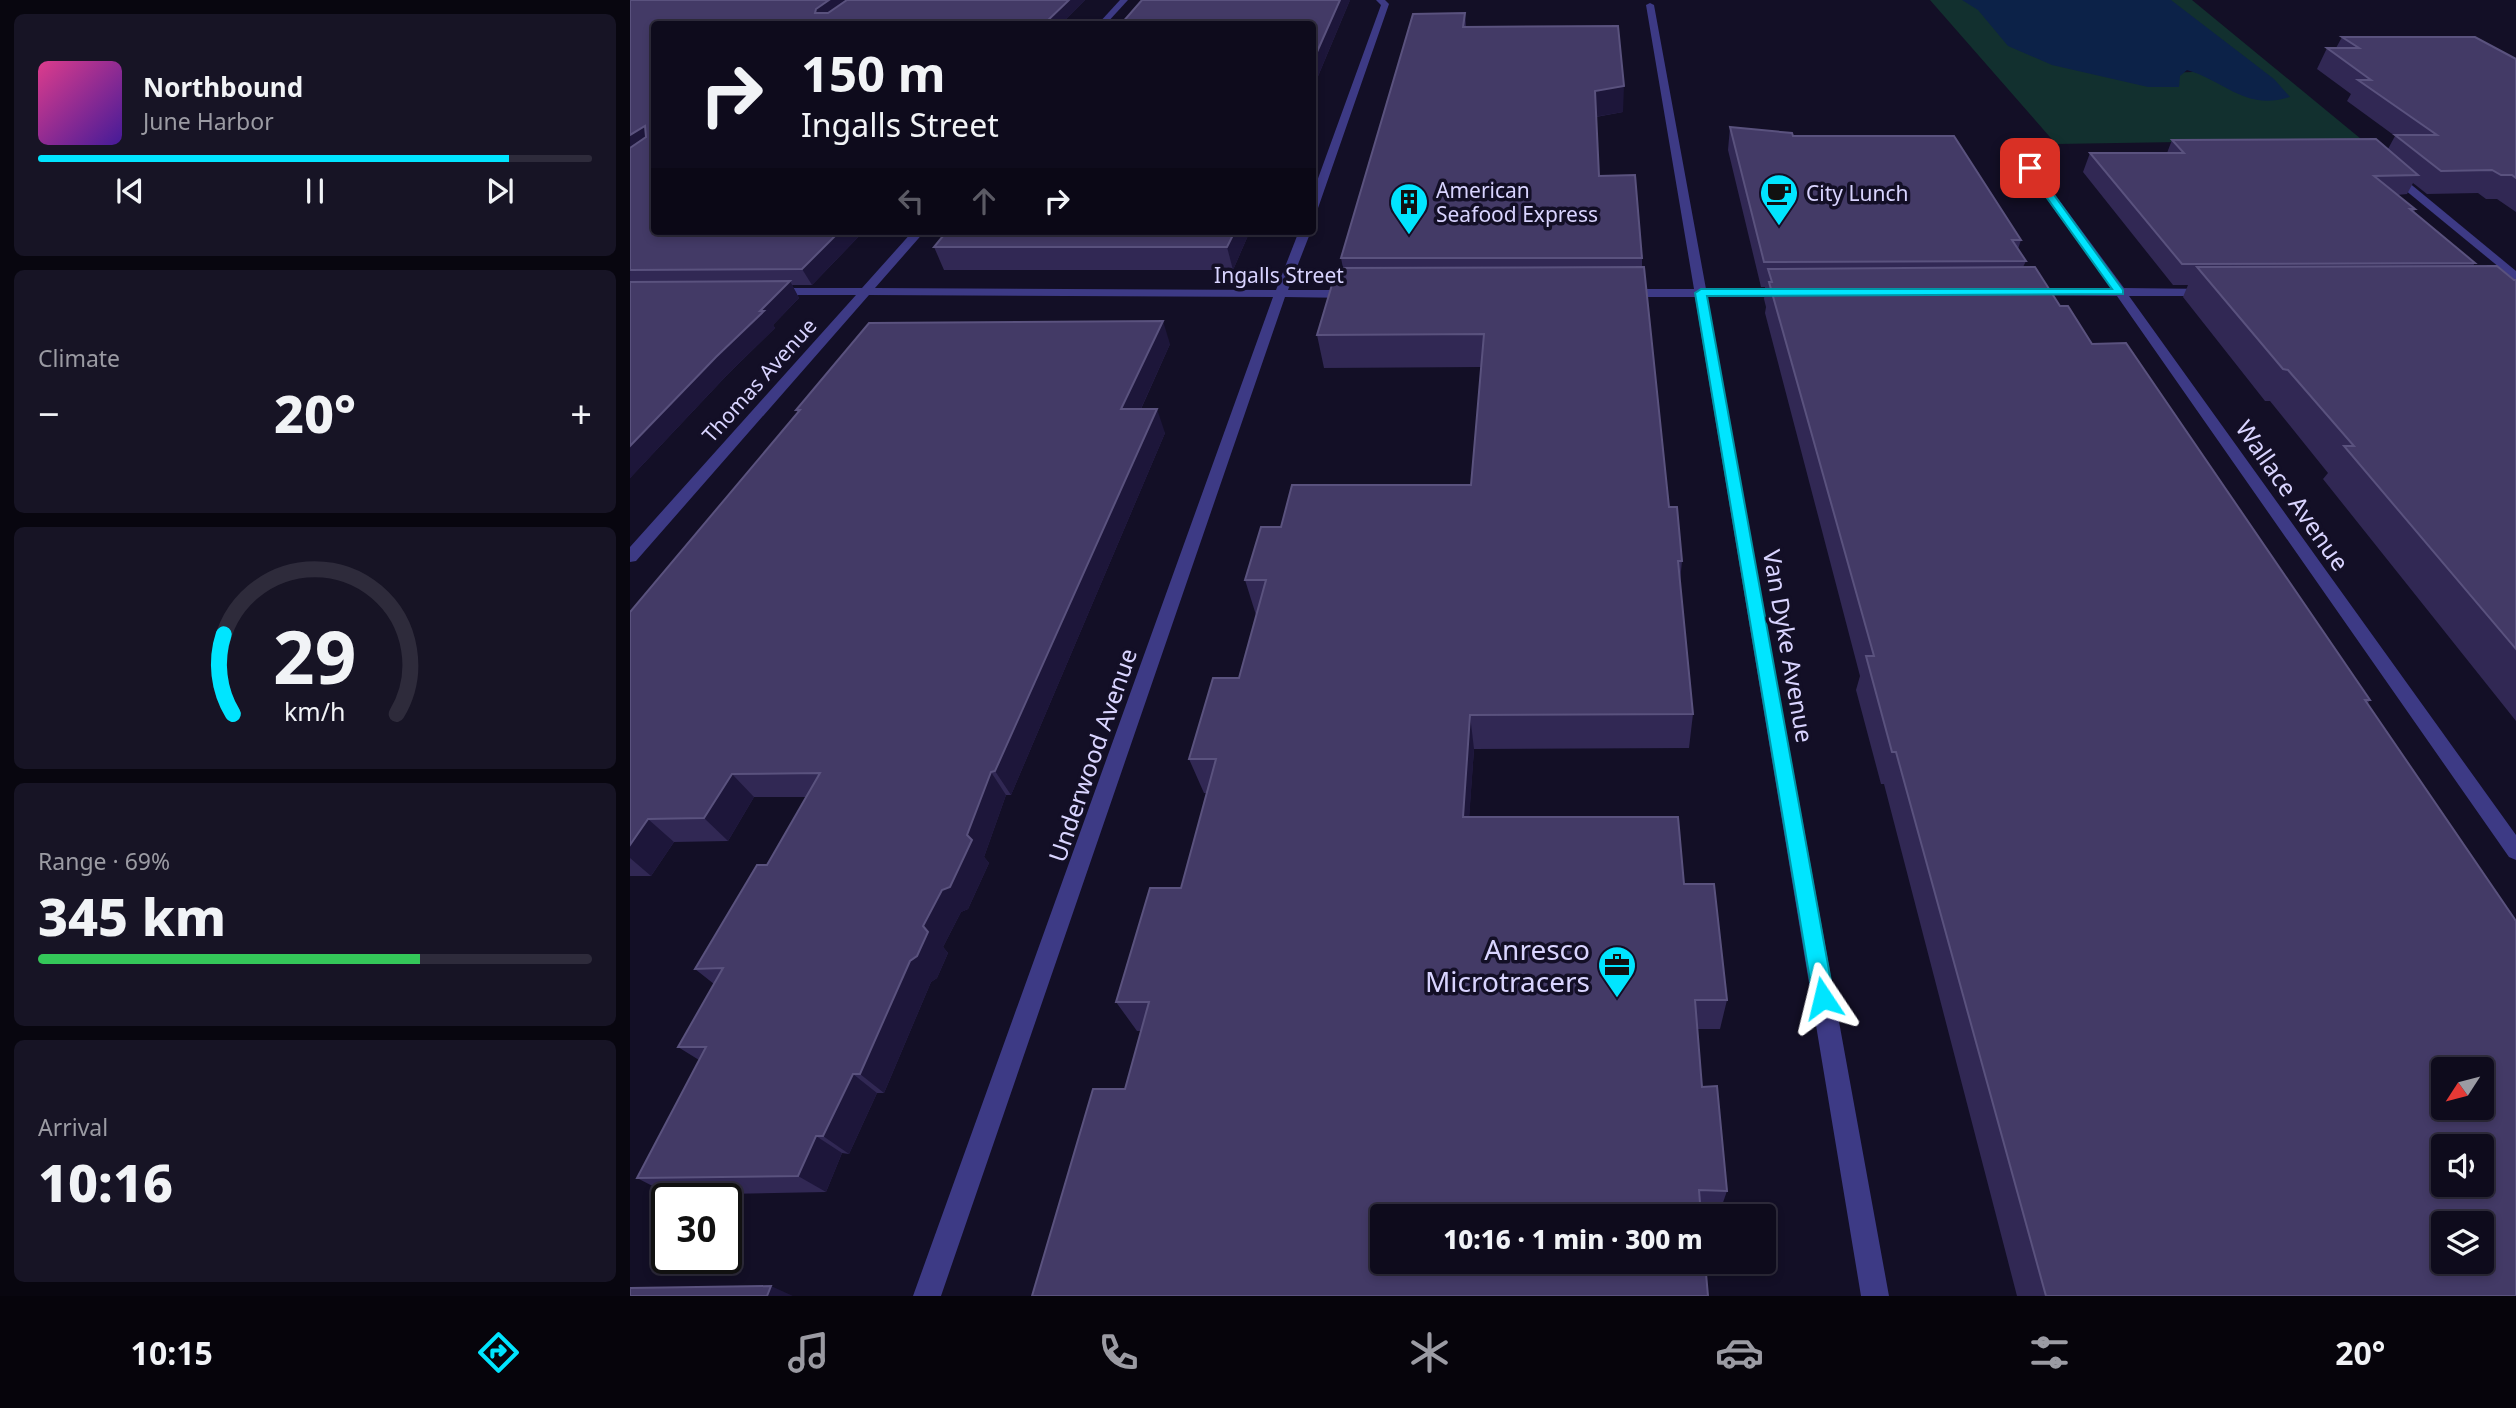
<!DOCTYPE html>
<html lang="en">
<head>
<meta charset="utf-8">
<style>
	:root { --surface:#0e0b1c; --page:#171425; --text:#f1f3f6; --muted:#9b9ba3; --line:#2e2b3b; --accent:#00e5ff }
	body { margin:0; font-family:"Noto Sans",sans-serif; background:var(--page); color:var(--text); height:100vh; display:flex; flex-direction:column; font-size:26px; white-space:nowrap }
	* { box-sizing:border-box; margin:0 }
	p { font-size:23px; color:var(--muted) }
	.icon { flex:none; width:38px; height:38px; fill:none; stroke:currentColor; stroke-width:2; stroke-linecap:round; stroke-linejoin:round }
	.map { position:relative; flex:1; overflow:hidden }
	.panel { display:flex; flex-direction:column; gap:14px; padding:14px; background:#08060f; width:630px }
	.panel>* { flex:none }
	.banner { position:absolute; left:21px; top:21px; width:665px; height:214px; border-radius:7px; box-shadow:0 4px 10px #0003,0 0 0 2px var(--line); background:#0e0b1c; color:var(--text); overflow:hidden }
	.needle { width:46px; rotate:234deg }
	.controls { position:absolute; left:1801px; top:1057px; display:grid; gap:14px }
	.controls a { display:grid; place-items:center; width:63px; height:63px; border-radius:7px; background:var(--surface); box-shadow:0 4px 10px #0003,0 0 0 2px var(--line); font-size:35px }
	.speed { position:absolute; left:21px; top:1183px; display:flex; gap:14px; font-size:35px; font-weight:700; text-align:center }
	.speed>* { display:grid; place-content:center; width:91px; height:91px; border-radius:50%; background:var(--surface); box-shadow:0 4px 10px #0003,0 0 0 2px var(--line); line-height:1 }
	.speed .limit { border:4px solid #111; border-radius:10px; background:#fff; color:#111 }
	.pin { position:absolute; display:grid; place-items:center; width:60px; height:60px; color:#fff; margin:-30px; border-radius:14px; box-shadow:0 4px 10px #0006 }
	.me { position:absolute; width:77px; margin:-38px; rotate:350deg; stroke-linejoin:round; filter:drop-shadow(0 0 5px #0008) }
	.turn { display:flex; align-items:center; gap:24px; height:147px; padding:0 35px; font-size:32px }
	.turn .icon { width:91px; height:91px; stroke-width:2.5 }
	.turn b { display:block; font-size:49px; line-height:60px }
	.lanes { display:flex; align-items:center; height:66px; padding:0 35px; background:#0003; justify-content:center; gap:35px; direction:ltr }
	.lanes .off { opacity:.35 }
	.big { font-size:52px; font-weight:800; line-height:1.1 }
	.panel .widget { flex:1; display:flex; flex-direction:column; justify-content:center; gap:10px; min-width:0; padding:0 24px; border-radius:10px; background:var(--page) }
	.panel .dial { align-items:center; gap:0 }
	.dial svg { height:182px; overflow:visible; fill:none; stroke:var(--line); stroke-width:7; stroke-linecap:round; text-anchor:middle }
	.dial text { fill:var(--text); stroke:none }
	.song { display:flex; align-items:center; gap:21px }
	.cover { width:84px; height:84px; border-radius:10px; background:linear-gradient(135deg,hsl(330 70% 55%),hsl(260 70% 35%)) }
	.played { height:7px; border-radius:4px; background:linear-gradient(90deg,var(--accent) 85%,var(--line) 85%) }
	.keys { display:flex; justify-content:space-around; direction:ltr }
	.heat { display:flex; justify-content:space-between; align-items:center; font-size:38px; direction:ltr }
	.charge { height:10px; border-radius:5px; background:linear-gradient(90deg,#34c759 69%,var(--line) 0) }
	.trip { position:absolute; left:740px; top:1204px; width:406px; height:70px; border-radius:7px; background:var(--surface); box-shadow:0 4px 10px #0003,0 0 0 2px var(--line); font-weight:800; line-height:70px; text-align:center }
	.menu { display:flex; height:112px; justify-content:space-around; align-items:center; background:#06040b; color:var(--muted) }
	.menu .icon { width:49px; height:49px }
	.menu .current { color:var(--accent) }
	.menu b { font-size:32px; color:var(--text) }
	main { display:flex; flex:1; min-height:0 }
	.map>svg:first-child { display:block }
	.green { fill:#12302f }
	.water { fill:#0c2248 }
	.lines { fill:none; stroke-linecap:round; stroke-linejoin:round }
	.minor { fill:#3d3a85; fill-rule:evenodd }
	.wall { fill:#312854 }
	.shaded-wall { fill:#1d163a }
	.building { fill:#433a66; stroke:#5a527e; stroke-width:2; fill-rule:evenodd }
	.route { fill:#00e5ff; stroke:#0095a6; stroke-width:2 }
	.labels { text-anchor:middle; dominant-baseline:central; stroke-width:7; stroke-linejoin:round; paint-order:stroke }
	.far-poi-label { font-size:21px; fill:#d9d4ff; stroke:#130f26; text-anchor:start }
	.far-street-label { font-size:21px; fill:#d9d4ff; stroke:#130f26 }
	.street-label { font-size:24px; fill:#d9d4ff; stroke:#130f26 }
	.near-poi-label { font-size:28px; fill:#d9d4ff; stroke:#130f26; text-anchor:end }
</style>
</head>
<body>
<main>
<section class="panel">
<div class="widget">
<div class="song"><i class="cover"></i><div><b>Northbound</b><p>June Harbor</p></div></div>
<div class="played"></div>
<div class="keys"><svg class="icon" aria-label="previous" viewBox="0 0 24 24"><path d="M18 5L8 12l10 7zM5 5v14"/></svg><svg class="icon" aria-label="pause" viewBox="0 0 24 24"><path d="M8 5v14M16 5v14"/></svg><svg class="icon" aria-label="next" viewBox="0 0 24 24"><path d="M6 5l10 7-10 7zM19 5v14"/></svg></div>
</div>
<div class="widget"><p>Climate</p>
<div class="heat"><a>−</a><b class="big">20°</b><a>+</a></div>
</div>
<div class="widget dial"><svg viewBox="0 0 100 80">
<path d="M14 69A42 42 0 1 1 86 69"/>
<path d="M14 69A42 42 0 0 1 10 34" stroke="#00e5ff"/>
<text x="50" y="56" font-size="32" font-weight="700">29</text>
<text x="50" y="72" font-size="11">km/h</text>
</svg></div>
<div class="widget"><p>Range · 69%</p><b class="big">345 km</b><div class="charge"></div></div>
<div class="widget"><p>Arrival</p><b class="big">10:16</b></div>
</section>
<div class="map">
<svg width="1886" height="1296" viewBox="0 0 1886 1296">
	<rect width="100%" height="100%" fill="#130f26"/>
	<polygon class="green" points="1300,0 1352,0 1536,73 1614,70 1532,0 1562,0 1731,139 1426,144"/>
	<path class="water" d="M1332 0H1541L1644 79 1660 97C1615 111 1597 82 1557 70L1550 76 1549 87H1518L1422 65 1378 46 1348 10Z"/>
	<g class="lines">
		<g class="minor">
			<polygon points="490,0 498,0 476,24 468,24"/>
			<polygon points="746,0 755,0 759,4 687,211 682,214 682,195 751,5"/>
			<polygon points="1020,3 1024,5 1076,289 1158,289 1164,293 1158,297 1077,297 1259,1296 1231,1296 1065,297 994,297 988,293 994,289 1064,289 1016,5"/>
			<polygon points="1396,166 1404,166 1494,288 1582,289 1582,295 1578,296 1499,296 1886,835 1886,860 1879,857 1487,296 1396,295 1396,289 1400,288 1481,288 1396,170"/>
			<polygon points="1758,172 1766,172 1886,271 1886,281 1758,176"/>
			<polygon points="283,231 295,231 245,288 646,290 669,231 681,231 658,290 721,290 727,294 721,298 655,297 311,1296 283,1296 643,297 239,295 6,561 0,562 0,547 226,295 143,295 139,294 139,288 232,288"/>
		</g>
	</g>
	<g class="wall">
		<polygon points="0,0 455,0 431,24 24,24 234,231 182,285 162,285 169,298 143,325 145,328 98,374 0,478"/>
		<polygon points="720,0 686,81 682,81 682,24"/>
		<polygon points="835,13 836,27 993,112 966,117 969,176 1012,258 1012,267 1039,507 1052,561 1050,581 1063,714 1059,748 844,749 839,817 1054,884 1097,1000 1090,1029 1067,1029 1072,1087 1097,1191 1089,1214 1071,1213 495,1089 511,1031 507,1031 486,1002 551,888 577,793 574,793 559,759 609,678 626,615 615,580 651,527 841,485 851,367 694,368 687,335 713,268 711,258"/>
		<polygon points="1712,37 1886,59 1886,212 1867,199 1856,199 1848,193 1797,194 1783,183 1777,194 1767,195 1785,209 1784,213 1845,263 1843,266 1886,280 1886,721 1693,479 1698,473 1640,401 1635,401 1553,297 1558,285 1543,285 1453,172 1460,153 1537,153 1542,140 1758,149 1765,136 1717,101 1721,94 1687,69 1697,48 1706,48"/>
		<polygon points="1100,127 1163,136 1391,240 1388,249 1396,261 1393,267 1430,306 1462,344 1740,700 1738,703 1886,1296 1387,1296 1254,784 1251,784 1226,690 1230,676 1135,313 1136,307 1134,299 1135,287 1131,287 1098,150"/>
		<polygon points="620,231 603,270 314,270 304,247"/>
		<polygon points="540,344 511,409 535,433 381,795 376,795 354,857 359,863 338,909 331,912 313,947 318,953 307,978 301,982 254,1093 247,1093 219,1154 212,1153 196,1192 40,1195 7,1178 69,1060 48,1047 84,984 65,969 137,865 176,797 124,797 98,841 44,842 21,876 0,876 0,612 168,413 166,410"/>
	</g>
	<g class="shaded-wall">
		<polygon points="199,0 222,0 191,22 185,13 186,9"/>
		<polygon points="439,0 455,0 431,24 414,24"/>
		<polygon points="710,0 720,0 686,81 683,61"/>
		<polygon points="994,86 993,112 964,117 965,91"/>
		<polygon points="15,126 24,140 0,155 0,135"/>
		<polygon points="210,231 234,231 182,285 172,269"/>
		<polygon points="605,231 620,231 603,270 597,247"/>
		<polygon points="160,281 169,298 143,325 145,328 98,374 0,478 0,446"/>
		<polygon points="533,321 540,344 500,433 491,409"/>
		<polygon points="527,409 535,433 381,795 365,771"/>
		<polygon points="840,715 844,749 837,850 833,817"/>
		<polygon points="361,772 376,795 354,857 359,863 338,909 331,912 313,947 318,953 307,978 301,982 254,1093 230,1074 293,926 337,835"/>
		<polygon points="102,774 124,797 98,841 74,818"/>
		<polygon points="18,819 44,842 21,876 0,858 0,845"/>
		<polygon points="223,1074 247,1093 219,1154 193,1136"/>
		<polygon points="186,1136 212,1153 196,1192 168,1176"/>
		<polygon points="141,1286 163,1296 137,1296"/>
	</g>
	<g class="building">
		<polygon points="0,0 199,0 186,9 185,13 198,13 217,0 439,0 414,24 24,24 24,231 210,231 172,269 0,270 0,148 16,137 15,126 0,135"/>
		<polygon points="512,0 710,0 683,61 682,24 491,24"/>
		<polygon points="835,13 833,27 988,26 994,86 965,91 969,176 1005,175 1012,258 711,258 783,14"/>
		<polygon points="1712,37 1845,37 1886,59 1886,178 1882,175 1871,175 1862,170 1811,171 1765,135 1807,135 1728,80 1741,80 1697,48 1729,48"/>
		<polygon points="1100,127 1162,133 1163,136 1324,136 1391,240 1382,240 1396,261 1134,262"/>
		<polygon points="1746,139 1788,175 1744,176 1785,209 1780,209 1845,263 1552,264 1460,153 1554,153 1542,140"/>
		<polygon points="317,231 605,231 597,247 304,247"/>
		<polygon points="1867,266 1884,280 1886,280 1886,649 1714,446 1724,446 1658,370 1653,369 1567,267"/>
		<polygon points="1014,267 1039,507 1047,507 1052,561 1048,561 1063,714 840,715 833,817 1048,817 1054,884 1084,884 1097,1000 1065,1000 1072,1087 1087,1086 1097,1191 1069,1190 1071,1216 752,1216 752,1262 1075,1262 1078,1296 402,1296 463,1089 495,1089 519,1002 486,1002 520,888 551,888 586,759 559,759 583,678 609,678 636,580 615,580 631,527 651,527 662,485 841,485 854,334 687,335 707,268"/>
		<path d="M1405 267 1430 306H1438L1462 344 1496 343 1740 700H1735L1886 921V1296H1416L1266 752H1262L1236 656H1244L1139 282H1142L1138 269ZM1813 1069H1852V1108H1813ZM1813 1146H1852V1185H1813ZM1813 1223H1852V1262H1813Z"/>
		<polygon points="160,281 130,311 134,311 86,357 0,446 0,282"/>
		<polygon points="533,321 491,409 527,409 365,771 361,772 337,835 342,840 320,887 312,890 293,926 298,932 287,956 280,961 230,1074 223,1074 193,1136 186,1136 168,1176 7,1178 76,1047 48,1047 93,968 65,969 127,865 137,865 190,773 102,774 74,818 18,819 0,845 0,612 170,410 166,410 239,323"/>
		<polygon points="141,1286 137,1296 0,1296 0,1288"/>
	</g>
	<polygon class="route" points="1397,166 1403,166 1493,290 1493,294 1077,296 1204,998 1201,1005 1193,1008 1186,1005 1183,998 1065,293 1071,289 1482,289 1397,170"/>
	<defs>
		<symbol id="cafe-pin" viewBox="-11 -11 22 30"><path d="M0 17L-7.5 6A9.5 9.5 0 1 1 7.5 6Z" fill="#00e5ff" stroke="#130f26"/><path d="M-5.5-4.5H6V0H3Q3 3.5 0 3.5H-2.5Q-5.5 3.5-5.5 0ZM3-3.2v2h1.7v-2ZM-6 4.5H4V6H-6Z" fill="#111"/></symbol>
		<symbol id="building-pin" viewBox="-11 -11 22 30"><path d="M0 17L-7.5 6A9.5 9.5 0 1 1 7.5 6Z" fill="#00e5ff" stroke="#130f26"/><path d="M-4-6H4V6H1V3H-1V6H-4ZM-2.5-4.3h1.7v1.8h-1.7ZM.8-4.3h1.7v1.8H.8ZM-2.5-1h1.7V.8h-1.7ZM.8-1h1.7V.8H.8Z" fill="#111"/></symbol>
		<symbol id="office-pin" viewBox="-11 -11 22 30"><path d="M0 17L-7.5 6A9.5 9.5 0 1 1 7.5 6Z" fill="#00e5ff" stroke="#130f26"/><path d="M-6-3h4V-5.5h4V-3h4V5H-6ZM-1-4.5V-3h2v-1.5ZM-6 0V1H6V0Z" fill="#111"/></symbol>
	</defs>
	<g fill-rule="evenodd">
		<use href="#cafe-pin" x="1127" y="171" width="44" height="60"/>
		<use href="#building-pin" x="757" y="180" width="44" height="60"/>
		<use href="#office-pin" x="965" y="943" width="44" height="60"/>
	</g>
	<g class="labels">
		<g class="far-poi-label">
			<text x="806" y="190">American<tspan x="806" dy="24">Seafood Express</tspan></text>
			<text x="1176" y="193">City Lunch</text>
		</g>
		<g class="far-street-label">
			<text x="649" y="275">Ingalls Street</text>
			<text transform="translate(129 380) rotate(-48)">Thomas Avenue</text>
		</g>
		<g class="street-label">
			<text transform="translate(1663 495) rotate(55)">Wallace Avenue</text>
			<text transform="translate(1159 646) rotate(80)">Van Dyke Avenue</text>
			<text transform="translate(462 755) rotate(-71)">Underwood Avenue</text>
		</g>
		<g class="near-poi-label">
			<text x="960" y="949">Anresco<tspan x="960" dy="32">Microtracers</tspan></text>
		</g>
	</g>
</svg>
<div class="controls">
<a><svg class="needle" viewBox="-14 -14 28 28"><path d="M0-13l5 13h-10z" fill="#e53935"/><path d="M0 13l5-13h-10z" fill="#9b9ba3"/></svg></a>
<a><svg class="icon" aria-label="sound" viewBox="0 0 24 24"><path d="M4 9h4l5-4v14l-5-4H4zM17 9q2 3 0 6"/></svg></a>
<a><svg class="icon" aria-label="layers" viewBox="0 0 24 24"><path d="M12 4l9 5-9 5-9-5zM3 14l9 5 9-5"/></svg></a>
</div>
<div class="speed"><div class="limit">30</div></div>
<div class="pin" style="left:1400px;top:168px;background:#d93025"><svg class="icon" aria-label="arrive" viewBox="0 0 24 24"><path d="M6 21V4h12l-3 4 3 4H6"/></svg></div>
<svg class="me" style="left:1193px;top:998px" viewBox="-20 -20 40 40"><path d="M0-17L14 15 0 8-14 15z" fill="#00e5ff" stroke="#fff" stroke-width="4"/></svg>
<div class="trip">10:16 · 1 min · 300 m</div>
<div class="banner">
<div class="turn"><svg class="icon" aria-label="right" viewBox="0 0 24 24"><path d="M7 20v-9h11M14 6l5 5-5 5"/></svg><div><b>150 m</b>Ingalls Street</div></div>
<div class="lanes"><svg class="icon off" aria-label="left" viewBox="0 0 24 24"><path d="M17 20v-9H6M10 6l-5 5 5 5"/></svg><svg class="icon off" aria-label="ahead" viewBox="0 0 24 24"><path d="M12 20V5M6 11l6-6 6 6"/></svg><svg class="icon" aria-label="right" viewBox="0 0 24 24"><path d="M7 20v-9h11M14 6l5 5-5 5"/></svg></div>
</div>
</div>
</main>
<nav class="menu">
<b>10:15</b>
<svg class="icon current" aria-label="directions" viewBox="0 0 24 24"><path d="M12 3l9 9-9 9-9-9zM9 14v-3h6M13 9l2 2-2 2"/></svg>
<svg class="icon" aria-label="music" viewBox="0 0 24 24"><path d="M9 18V5l10-2v13"/><circle cx="6" cy="18" r="3"/><circle cx="16" cy="16" r="3"/></svg>
<svg class="icon" aria-label="phone" viewBox="0 0 24 24"><path d="M5 4h4l2 5-3 2q2 4 5 5l2-3 5 2v4C11 20 4 13 5 4z"/></svg>
<svg class="icon" aria-label="climate" viewBox="0 0 24 24"><path d="M12 3v18M4 7l16 10M4 17L20 7"/></svg>
<svg class="icon" aria-label="car" viewBox="0 0 24 24"><path d="M5 17H2v-5l4-1 3-4h7l3 4 3 1v5h-3M9 17h6M6 11h13"/><circle cx="7" cy="17" r="2"/><circle cx="17" cy="17" r="2"/></svg>
<svg class="icon" aria-label="filters" viewBox="0 0 24 24"><path d="M4 7h16M4 17h16"/><circle cx="9" cy="7" r="2"/><circle cx="15" cy="17" r="2"/></svg>
<b>20°</b>
</nav>
</body>
</html>
